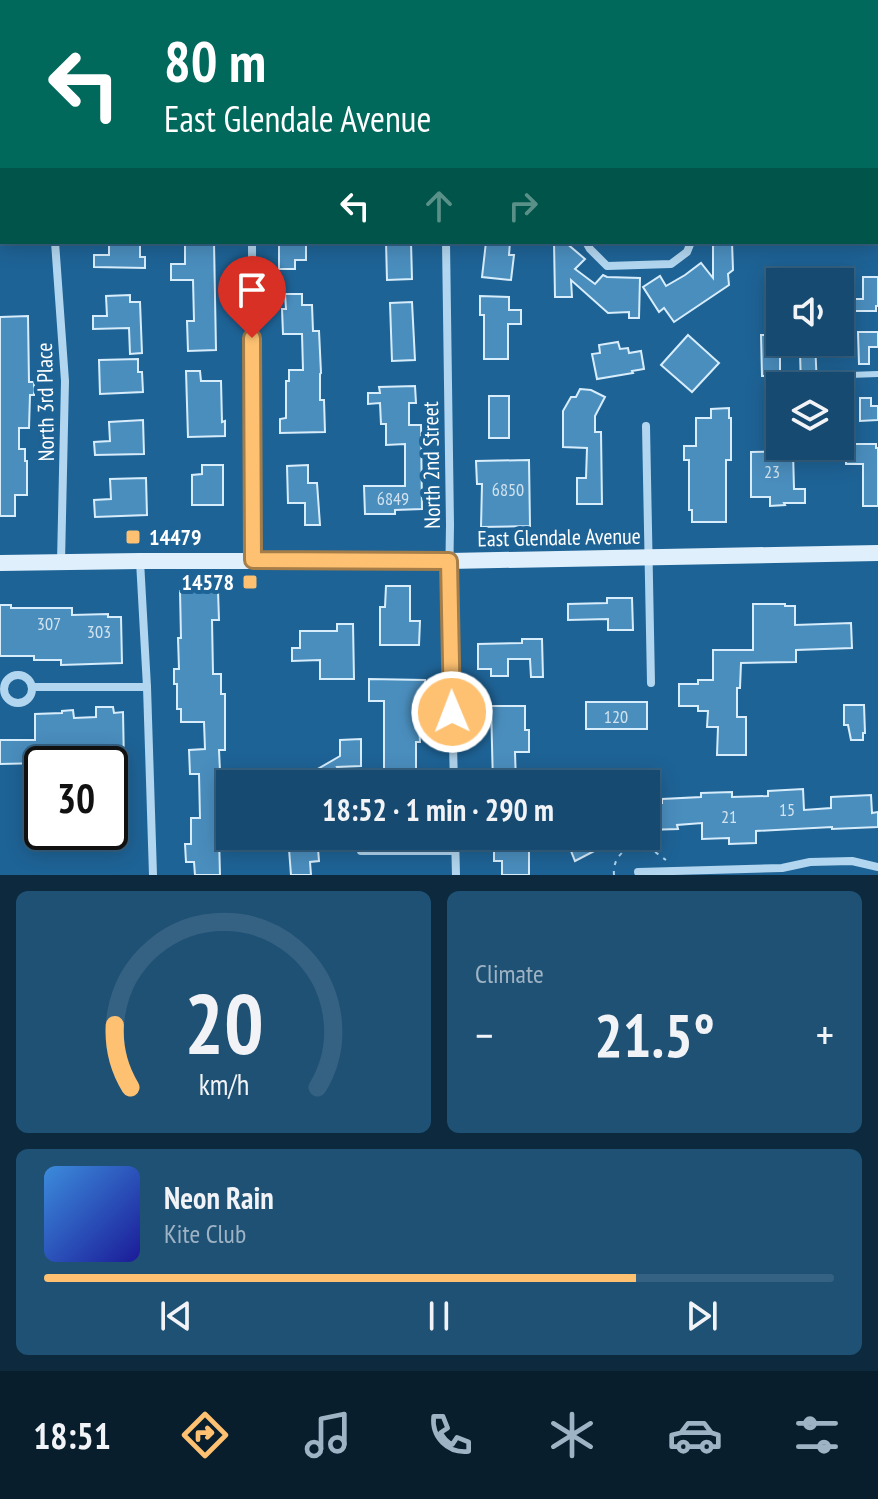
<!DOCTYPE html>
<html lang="en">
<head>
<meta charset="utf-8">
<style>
	:root { --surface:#164a70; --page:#1f5175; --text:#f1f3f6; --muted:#9eb3c3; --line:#356283; --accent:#fdc171 }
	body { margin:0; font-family:"PT Sans Narrow",sans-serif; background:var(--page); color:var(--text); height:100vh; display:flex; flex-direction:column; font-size:30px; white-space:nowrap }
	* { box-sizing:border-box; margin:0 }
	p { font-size:26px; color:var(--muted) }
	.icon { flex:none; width:44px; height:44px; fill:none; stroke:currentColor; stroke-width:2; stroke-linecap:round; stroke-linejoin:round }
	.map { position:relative; height:875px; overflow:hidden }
	.panel { display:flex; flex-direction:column; gap:16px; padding:16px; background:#0c293e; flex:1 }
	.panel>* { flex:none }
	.top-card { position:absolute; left:0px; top:0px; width:878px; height:244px; box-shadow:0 4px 20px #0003,0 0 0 2px var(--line); background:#00695c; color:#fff; overflow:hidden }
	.controls { position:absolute; left:766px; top:268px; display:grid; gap:16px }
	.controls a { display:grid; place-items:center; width:88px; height:88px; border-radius:0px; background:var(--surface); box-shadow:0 4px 20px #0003,0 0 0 2px var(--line); font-size:40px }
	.speed { position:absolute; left:24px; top:746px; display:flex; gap:16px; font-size:40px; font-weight:700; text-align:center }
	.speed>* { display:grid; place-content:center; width:104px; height:104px; border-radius:50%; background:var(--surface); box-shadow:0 4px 20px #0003,0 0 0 2px var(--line); line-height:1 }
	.speed .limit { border:4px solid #111; border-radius:12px; background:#fff; color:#111 }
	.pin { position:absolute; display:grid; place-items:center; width:68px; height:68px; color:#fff; margin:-82px -34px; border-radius:50% 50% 50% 0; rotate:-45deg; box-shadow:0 0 8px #0007 }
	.pin .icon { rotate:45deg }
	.me { position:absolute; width:88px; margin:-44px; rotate:359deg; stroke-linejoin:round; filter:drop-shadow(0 0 6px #0008) }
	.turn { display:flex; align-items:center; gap:28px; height:168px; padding:0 32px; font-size:36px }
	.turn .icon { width:104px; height:104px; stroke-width:2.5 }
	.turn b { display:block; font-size:56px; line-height:68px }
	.lanes { display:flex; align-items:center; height:76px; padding:0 32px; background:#0003; justify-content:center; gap:40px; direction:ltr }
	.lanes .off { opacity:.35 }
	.big { font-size:60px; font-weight:600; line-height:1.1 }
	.panel .card { flex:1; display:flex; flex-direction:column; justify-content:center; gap:12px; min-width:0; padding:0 28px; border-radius:12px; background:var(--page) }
	.panel .dial { align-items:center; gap:0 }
	.dial svg { height:208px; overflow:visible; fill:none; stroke:var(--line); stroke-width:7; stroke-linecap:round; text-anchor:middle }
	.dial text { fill:var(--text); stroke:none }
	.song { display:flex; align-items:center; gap:24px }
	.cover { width:96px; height:96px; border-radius:12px; background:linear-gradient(135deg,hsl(210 70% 55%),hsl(240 70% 35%)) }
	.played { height:8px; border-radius:4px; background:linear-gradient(90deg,var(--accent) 75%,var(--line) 75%) }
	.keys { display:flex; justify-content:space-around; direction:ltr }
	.heat { display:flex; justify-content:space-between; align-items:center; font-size:44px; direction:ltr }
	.panel .tiles { flex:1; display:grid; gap:16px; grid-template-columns:1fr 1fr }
	.card:last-child { grid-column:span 2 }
	.trip { position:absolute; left:216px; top:770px; width:444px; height:80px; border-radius:0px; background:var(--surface); box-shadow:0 4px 20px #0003,0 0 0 2px var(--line); font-weight:600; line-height:80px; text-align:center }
	.menu { display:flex; height:128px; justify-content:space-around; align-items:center; background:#091e2d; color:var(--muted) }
	.menu .icon { width:56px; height:56px }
	.menu .selected { color:var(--accent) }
	.menu b { font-size:36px; color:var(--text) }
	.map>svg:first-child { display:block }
	.building { fill:#4a8ebe; stroke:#d8edfb; stroke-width:2 }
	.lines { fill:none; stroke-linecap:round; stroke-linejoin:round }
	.path { stroke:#b2d6ef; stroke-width:2; stroke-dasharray:4 6; stroke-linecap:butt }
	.service { stroke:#b2d6ef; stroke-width:6 }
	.minor { stroke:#b2d6ef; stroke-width:8 }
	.secondary { stroke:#dfeffb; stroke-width:16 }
	.route-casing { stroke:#a47d49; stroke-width:20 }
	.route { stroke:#fdc171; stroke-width:14 }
	.poi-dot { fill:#fdc171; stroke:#1e6396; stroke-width:3 }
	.labels { text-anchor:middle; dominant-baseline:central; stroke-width:8; stroke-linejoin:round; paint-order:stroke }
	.number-label { font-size:18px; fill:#d2e3ef }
	.street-label { font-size:22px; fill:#fff; stroke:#1e6396 }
	.poi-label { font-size:22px; font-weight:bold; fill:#fff; stroke:#1e6396; text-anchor:start }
</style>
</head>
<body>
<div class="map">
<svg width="878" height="875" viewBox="0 0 878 875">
	<rect width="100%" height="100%" fill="#1e6396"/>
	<g class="building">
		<polygon points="109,242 140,242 140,257 145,257 145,268 94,267 94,255 109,255"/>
		<polygon points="185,242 214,242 216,350 188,351 187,321 194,321 193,280 171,280 171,264 185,264"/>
		<polygon points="279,242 306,242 306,260 295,260 295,269 279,269"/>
		<polygon points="386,242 411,242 412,279 387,280"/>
		<polygon points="486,242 510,242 509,255 514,255 511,280 482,277"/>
		<polygon points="554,242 565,242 585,259 575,269 595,284 603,275 607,277 640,278 639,318 629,318 629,312 608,313 571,280 572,297 555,297"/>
		<polygon points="718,242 732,242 733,270 728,274 729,285 674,322 664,308 659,312 643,287 660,276 666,286 685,275 701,263 713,278 713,246"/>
		<polygon points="863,277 878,277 878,306 876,306 876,311 840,311 840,299 863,299"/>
		<polygon points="285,294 302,294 302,305 312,305 313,331 319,331 321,373 320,374 320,400 324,400 325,432 280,433 280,419 286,418 286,381 289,381 289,370 303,370 302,334 283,334 282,309 286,309"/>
		<polygon points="130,295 130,302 140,302 142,353 130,354 129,328 93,329 93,316 107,316 106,296"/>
		<polygon points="480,296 509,297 509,310 521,310 521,324 508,324 508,359 484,359 484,315 480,315"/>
		<polygon points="412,302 415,360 392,361 390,303"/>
		<polygon points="28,316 29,382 34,382 34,395 30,395 29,428 19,428 19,449 25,449 25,461 27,461 27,495 15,495 15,516 0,516 0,317"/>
		<polygon points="858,332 878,332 878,347 869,347 869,364 859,364"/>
		<polygon points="688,335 719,363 692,392 661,365"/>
		<polygon points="761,335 780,335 780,342 815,342 817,386 801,386 800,352 780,352 780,420 769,420 769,376 762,376"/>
		<polygon points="618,342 620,349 628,348 629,353 641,351 644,369 632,371 633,373 597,379 592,354 600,353 599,345"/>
		<polygon points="138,359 138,372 142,372 143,392 100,394 99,360"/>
		<polygon points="186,371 200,371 201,381 221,381 222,422 225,421 225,436 188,437"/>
		<polygon points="415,386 416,403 409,403 409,425 421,425 422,509 395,510 395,514 365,514 364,486 405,486 405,444 386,445 386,424 381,424 380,403 368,404 368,393 380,393 379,387"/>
		<polygon points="580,389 591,390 605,397 595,416 595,432 601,432 602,504 577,504 577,478 586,478 587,448 563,447 563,411 571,397 576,397"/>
		<rect x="489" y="396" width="20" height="42"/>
		<polygon points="860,398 871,398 871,406 878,406 878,420 860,421"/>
		<polygon points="729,408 729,418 731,418 731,460 726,460 726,522 692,522 692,510 689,510 689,460 684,460 684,446 696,446 696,418 711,418 711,409"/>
		<polygon points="143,420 144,454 95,455 94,442 110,441 109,422"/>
		<polygon points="846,444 876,444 876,448 878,448 878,506 863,506 863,464 846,464"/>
		<polygon points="793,451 794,489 805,489 805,503 784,503 785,505 770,506 770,497 751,497 751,452"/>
		<polygon points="529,460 530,526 481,527 482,484 477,484 476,461"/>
		<polygon points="202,465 223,465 223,505 192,505 192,475 202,474"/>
		<polygon points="308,465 308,483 317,483 320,525 305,525 305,503 288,503 287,466"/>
		<polygon points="146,478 147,515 95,517 94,500 111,499 110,479"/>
		<polygon points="386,586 410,586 410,621 420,621 419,645 380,645 380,607 385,607"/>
		<polygon points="218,590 219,620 212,620 213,674 221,674 221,694 225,694 225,750 219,750 220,771 225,771 226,800 218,800 220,875 195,875 194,862 186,862 185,844 191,844 191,818 200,818 199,774 190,774 189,750 205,749 204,722 181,722 181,709 177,709 177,684 174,684 174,669 179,669 178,638 181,638 180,591"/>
		<polygon points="607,598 632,598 633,630 608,630 608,619 568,620 568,604 607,603"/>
		<polygon points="753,604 785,604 785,606 795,606 795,625 851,623 852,648 796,650 796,662 741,663 740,688 737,688 737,717 746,717 746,755 717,755 718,727 707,727 708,711 698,711 698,706 679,706 679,684 698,684 698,680 713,680 713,650 753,650"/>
		<polygon points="0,605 11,605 11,608 72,608 72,615 108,614 108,617 121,617 122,663 61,665 61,660 34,660 34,656 0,656"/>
		<polygon points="337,624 353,624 354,679 320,679 320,660 292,661 292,648 300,648 300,631 337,631"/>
		<polygon points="522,639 542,639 543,677 531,677 530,659 508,659 508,676 491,676 491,669 478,669 478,644 522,643"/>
		<polygon points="369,679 425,680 425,700 418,700 420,742 416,742 416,776 400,775 400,784 386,784 384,775 384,701 369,701"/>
		<rect x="586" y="702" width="61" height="27"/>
		<polygon points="844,705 864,705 865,733 863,733 863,740 851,740 848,725 844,725"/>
		<polygon points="491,706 525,706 525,730 529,730 529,752 515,752 516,784 493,784"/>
		<polygon points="96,707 113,707 114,713 123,712 124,764 86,764 86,762 0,764 0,740 35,740 35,714 62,713 62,711 73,710 74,718 96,717"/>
		<polygon points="361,739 361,766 337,767 347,784 292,784 340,756 340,740"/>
		<polygon points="803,789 804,810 831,808 831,797 871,795 872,813 878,812 878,827 832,829 832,827 756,831 756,843 729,844 729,838 702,839 702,823 677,825 678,829 646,830 646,804 662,803 662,799 701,797 701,793 732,792 732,797 768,796 768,791"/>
		<polygon points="288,836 317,836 319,861 310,862 311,875 291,875"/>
		<polygon points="575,836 597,836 602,847 575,861 571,851 580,846"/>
		<polygon points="494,845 529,845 529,875 502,875 502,861 494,861"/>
	</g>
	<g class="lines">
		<path class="path" d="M614 875C612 855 630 841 650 849 655 851 661 857 666 860"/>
		<polyline class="service" points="849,375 878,374"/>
		<g class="minor">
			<polyline points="138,0 138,2"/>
			<polyline points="0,32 2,32"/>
			<polyline points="876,112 878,112"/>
			<polyline points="0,220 2,220"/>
			<polyline points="55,242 65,381 61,562"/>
			<polyline points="252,242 253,560"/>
			<polyline points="446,242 450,525 449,589 454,784"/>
			<polyline points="586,242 590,249 607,266 671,264 687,252 691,242"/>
			<polyline points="646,426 651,683"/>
			<polyline points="140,561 147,687 153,875"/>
			<circle cx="18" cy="689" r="14"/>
			<polyline points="32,687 147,687"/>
			<polyline points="455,836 456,875"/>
			<polyline points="361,851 455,851"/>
			<polyline points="638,872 782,868 810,862 852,861 878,867"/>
		</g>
		<polyline class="secondary" points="0,563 140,561 449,561 878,553"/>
	</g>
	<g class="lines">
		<defs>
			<polyline id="route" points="252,338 253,560 449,561 452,712"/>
		</defs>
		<use href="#route" class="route-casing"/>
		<use href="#route" class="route"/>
	</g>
	<g class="poi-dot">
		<rect x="125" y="529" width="16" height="16" rx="4"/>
		<rect x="242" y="574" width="16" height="16" rx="4"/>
	</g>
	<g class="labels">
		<g class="number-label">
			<text x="772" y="471">23</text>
			<text x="508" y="489">6850</text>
			<text x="393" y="498">6849</text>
			<text x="49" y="623">307</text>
			<text x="99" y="631">303</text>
			<text x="616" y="716">120</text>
			<text x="787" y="809">15</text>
			<text x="729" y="816">21</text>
		</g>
		<g class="street-label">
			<text transform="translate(45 402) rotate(-91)">North 3rd Place</text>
			<text transform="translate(431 465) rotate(-91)">North 2nd Street</text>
			<text transform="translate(559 537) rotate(-1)">East Glendale Avenue</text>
		</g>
		<g class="poi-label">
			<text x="149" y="537">14479</text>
			<text x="234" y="582" text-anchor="end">14578</text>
		</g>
	</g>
</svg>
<div class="controls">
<a><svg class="icon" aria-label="sound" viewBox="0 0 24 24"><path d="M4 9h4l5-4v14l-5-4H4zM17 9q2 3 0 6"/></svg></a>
<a><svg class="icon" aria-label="layers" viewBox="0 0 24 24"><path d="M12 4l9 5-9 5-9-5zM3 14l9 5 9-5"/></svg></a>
</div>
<div class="speed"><div class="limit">30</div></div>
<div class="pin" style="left:252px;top:338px;background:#d93025"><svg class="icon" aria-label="arrive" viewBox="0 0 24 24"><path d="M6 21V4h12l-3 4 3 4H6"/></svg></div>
<svg class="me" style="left:452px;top:712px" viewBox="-20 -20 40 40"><circle r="17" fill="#fdc171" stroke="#fff" stroke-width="3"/><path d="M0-11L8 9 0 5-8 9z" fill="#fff"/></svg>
<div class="trip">18:52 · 1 min · 290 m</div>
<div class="top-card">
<div class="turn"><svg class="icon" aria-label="left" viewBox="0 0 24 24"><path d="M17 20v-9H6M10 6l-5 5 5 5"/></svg><div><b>80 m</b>East Glendale Avenue</div></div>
<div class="lanes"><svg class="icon" aria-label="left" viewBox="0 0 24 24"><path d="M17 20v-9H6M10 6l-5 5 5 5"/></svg><svg class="icon off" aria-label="ahead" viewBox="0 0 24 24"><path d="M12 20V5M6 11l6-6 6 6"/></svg><svg class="icon off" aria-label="right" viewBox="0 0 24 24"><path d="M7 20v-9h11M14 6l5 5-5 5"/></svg></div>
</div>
</div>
<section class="panel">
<div class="tiles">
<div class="card dial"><svg viewBox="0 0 100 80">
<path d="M14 69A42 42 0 1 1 86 69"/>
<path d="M14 69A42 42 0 0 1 8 45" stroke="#fdc171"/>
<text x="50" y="56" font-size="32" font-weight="700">20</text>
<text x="50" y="72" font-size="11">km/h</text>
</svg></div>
<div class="card"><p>Climate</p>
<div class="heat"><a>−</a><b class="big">21.5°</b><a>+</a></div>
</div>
<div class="card">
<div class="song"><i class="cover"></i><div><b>Neon Rain</b><p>Kite Club</p></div></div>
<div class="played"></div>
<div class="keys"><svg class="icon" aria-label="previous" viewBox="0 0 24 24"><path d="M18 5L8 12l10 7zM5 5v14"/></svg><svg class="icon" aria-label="pause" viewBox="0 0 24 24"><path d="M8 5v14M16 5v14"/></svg><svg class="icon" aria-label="next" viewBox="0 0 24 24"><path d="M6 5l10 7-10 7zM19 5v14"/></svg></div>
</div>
</div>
</section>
<nav class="menu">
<b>18:51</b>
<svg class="icon selected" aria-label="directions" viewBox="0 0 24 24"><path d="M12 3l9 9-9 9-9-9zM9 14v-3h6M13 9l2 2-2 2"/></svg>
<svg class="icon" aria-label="music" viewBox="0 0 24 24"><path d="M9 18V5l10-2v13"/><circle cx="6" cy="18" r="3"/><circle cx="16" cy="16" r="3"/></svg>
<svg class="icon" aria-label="phone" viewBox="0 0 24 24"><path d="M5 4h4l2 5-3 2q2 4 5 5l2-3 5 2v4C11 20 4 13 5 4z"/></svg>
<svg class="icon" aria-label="climate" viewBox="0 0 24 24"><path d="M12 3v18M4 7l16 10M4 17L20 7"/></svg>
<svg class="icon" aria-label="car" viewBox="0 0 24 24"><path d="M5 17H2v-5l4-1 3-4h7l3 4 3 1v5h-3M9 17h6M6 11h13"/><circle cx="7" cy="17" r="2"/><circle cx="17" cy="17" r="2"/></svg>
<svg class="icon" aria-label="filters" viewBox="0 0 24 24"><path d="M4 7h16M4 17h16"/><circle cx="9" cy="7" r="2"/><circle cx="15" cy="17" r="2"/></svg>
</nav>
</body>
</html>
